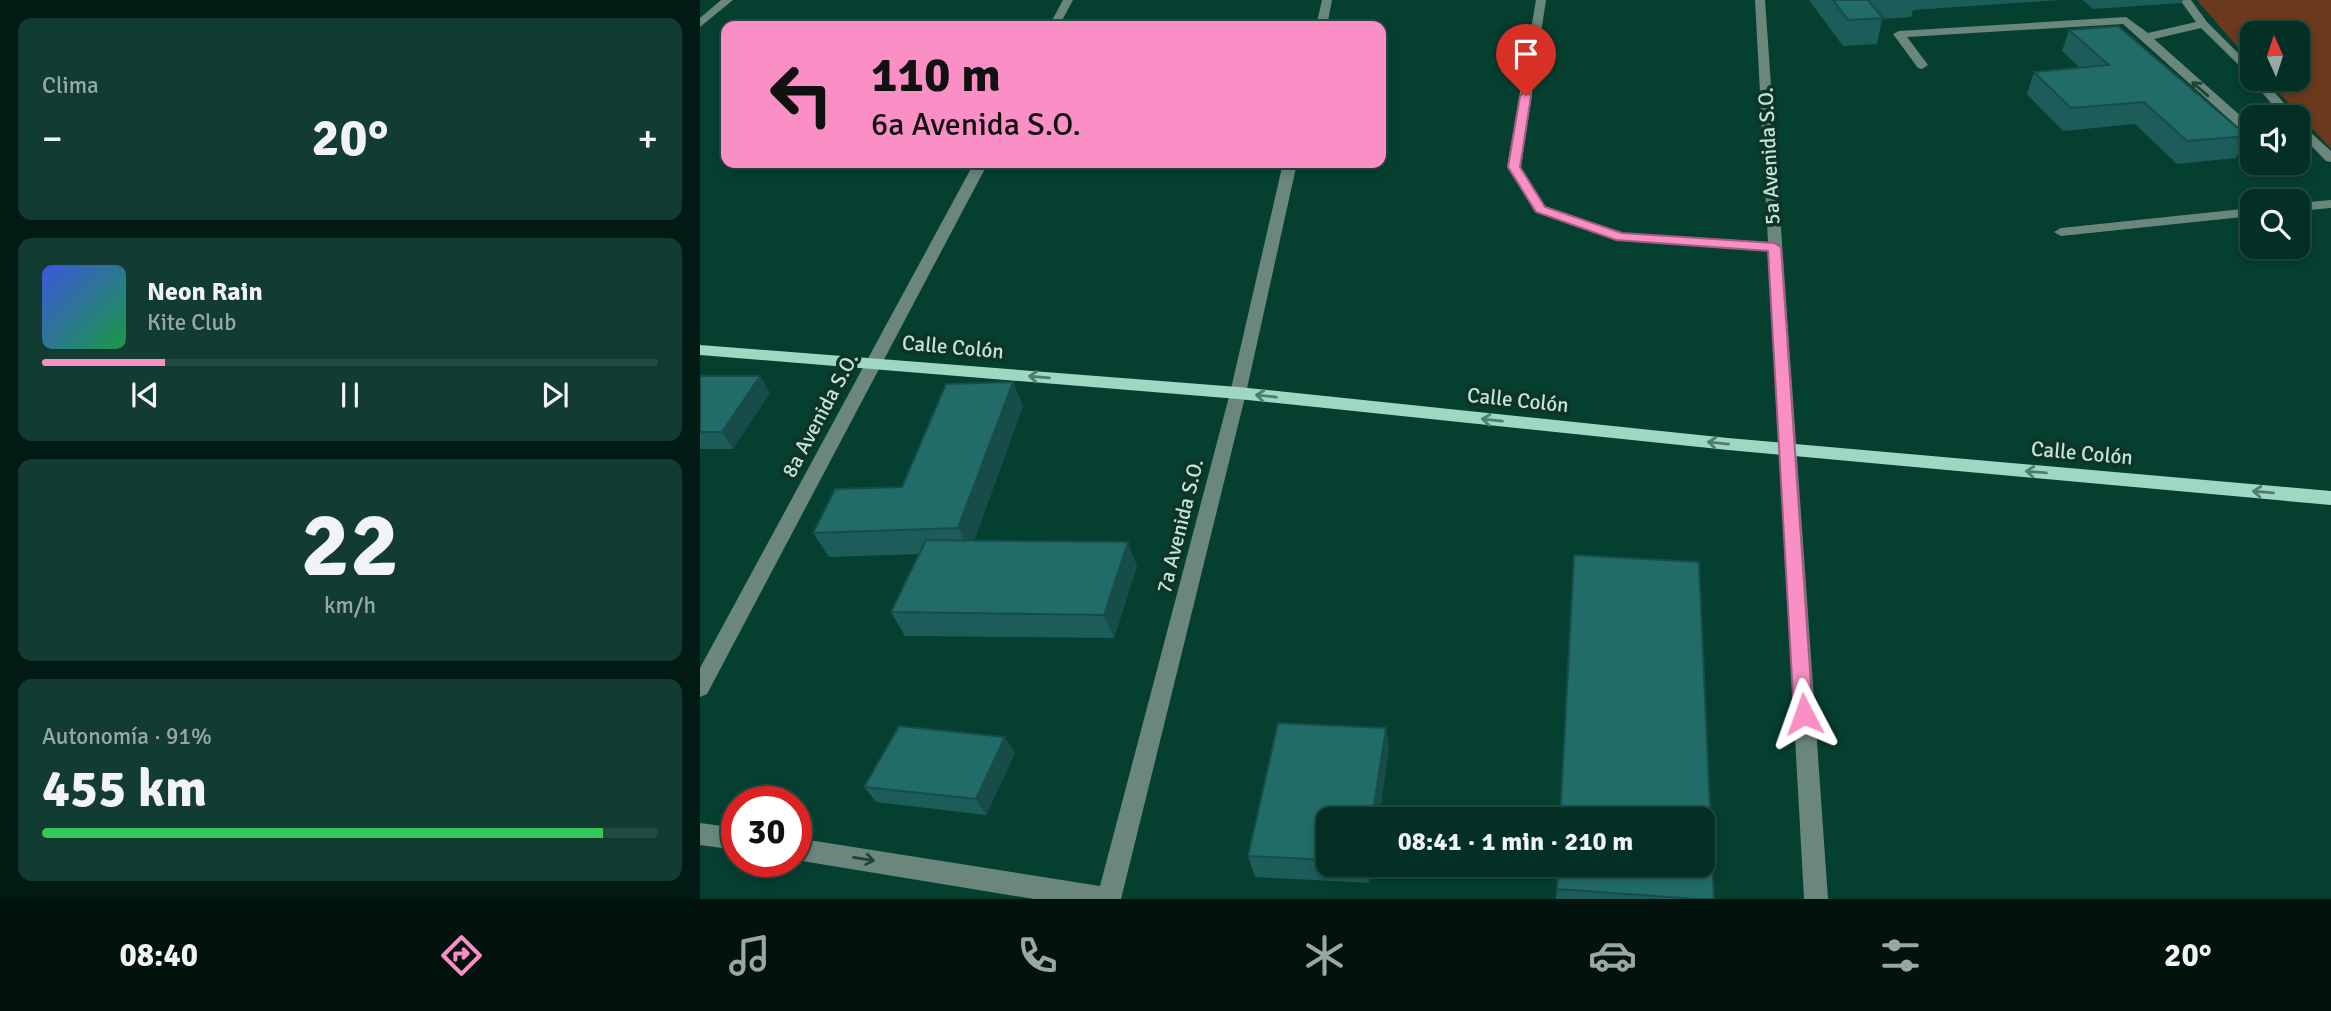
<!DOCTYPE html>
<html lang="es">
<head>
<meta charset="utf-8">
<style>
	:root { --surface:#042f24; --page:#123b31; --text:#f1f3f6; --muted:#97a9a6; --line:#254a41; --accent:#fa8fc6 }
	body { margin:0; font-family:Signika,sans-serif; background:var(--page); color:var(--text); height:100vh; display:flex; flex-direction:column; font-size:26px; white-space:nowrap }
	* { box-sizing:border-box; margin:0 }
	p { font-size:23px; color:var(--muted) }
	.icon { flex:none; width:38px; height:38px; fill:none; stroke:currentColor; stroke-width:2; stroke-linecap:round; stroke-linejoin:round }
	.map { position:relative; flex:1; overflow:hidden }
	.side { display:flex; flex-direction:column; gap:18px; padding:18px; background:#021a14; width:700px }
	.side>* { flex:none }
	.hud { position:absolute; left:21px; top:21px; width:665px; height:147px; border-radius:14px; box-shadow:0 4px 10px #0003,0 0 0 2px var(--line); background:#fa8fc6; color:#111; overflow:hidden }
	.needle { width:46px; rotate:357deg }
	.controls { position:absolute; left:1540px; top:21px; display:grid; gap:14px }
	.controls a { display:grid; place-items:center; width:70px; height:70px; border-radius:14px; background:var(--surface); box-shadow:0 4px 10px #0003,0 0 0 2px var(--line); font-size:35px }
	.speed { position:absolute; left:21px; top:786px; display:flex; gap:14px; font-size:35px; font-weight:700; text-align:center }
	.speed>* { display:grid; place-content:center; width:91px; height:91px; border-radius:50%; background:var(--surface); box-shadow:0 4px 10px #0003,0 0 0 2px var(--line); line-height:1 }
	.speed .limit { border:10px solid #d22; background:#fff; color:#111 }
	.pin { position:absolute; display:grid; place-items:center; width:60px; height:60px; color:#fff; margin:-72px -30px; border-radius:50% 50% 50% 0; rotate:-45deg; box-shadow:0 0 7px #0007 }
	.pin .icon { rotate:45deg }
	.me { position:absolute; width:77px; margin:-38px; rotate:356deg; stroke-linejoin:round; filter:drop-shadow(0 0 5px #0008) }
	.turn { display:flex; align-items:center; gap:24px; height:147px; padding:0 35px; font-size:32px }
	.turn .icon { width:91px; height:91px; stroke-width:2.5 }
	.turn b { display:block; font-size:49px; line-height:60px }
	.big { font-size:52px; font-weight:800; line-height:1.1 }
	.side .widget { flex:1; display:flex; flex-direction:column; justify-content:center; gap:10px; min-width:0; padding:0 24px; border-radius:14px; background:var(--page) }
	.side .dial { align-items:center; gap:0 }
	.dial b { font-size:91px; line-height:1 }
	.song { display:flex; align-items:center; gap:21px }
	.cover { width:84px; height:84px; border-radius:10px; background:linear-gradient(135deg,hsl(230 70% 55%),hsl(140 70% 35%)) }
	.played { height:7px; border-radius:4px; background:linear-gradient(90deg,var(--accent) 20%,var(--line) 20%) }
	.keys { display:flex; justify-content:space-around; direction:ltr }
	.heat { display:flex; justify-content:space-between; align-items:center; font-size:38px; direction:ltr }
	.charge { height:10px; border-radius:5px; background:linear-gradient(90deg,#34c759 91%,var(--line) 0) }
	.trip { position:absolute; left:616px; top:807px; width:399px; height:70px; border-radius:14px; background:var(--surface); box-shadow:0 4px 10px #0003,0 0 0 2px var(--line); font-weight:800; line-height:70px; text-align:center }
	.tab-bar { display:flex; height:112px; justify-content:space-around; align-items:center; background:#02130e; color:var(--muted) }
	.tab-bar .icon { width:49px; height:49px }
	.tab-bar .on { color:var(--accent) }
	.tab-bar b { font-size:32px; color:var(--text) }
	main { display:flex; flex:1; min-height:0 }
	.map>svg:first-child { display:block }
	.green { fill:#6b391c }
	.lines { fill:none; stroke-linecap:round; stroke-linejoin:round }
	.minor { fill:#6b877c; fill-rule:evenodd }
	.major { fill:#9ed8c2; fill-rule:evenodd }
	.wall { fill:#1c5d59 }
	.shaded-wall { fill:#174c49 }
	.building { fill:#216c68; stroke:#174c49; stroke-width:2 }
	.oneway { stroke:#214438 }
	.oneway2 { stroke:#4f7d6d }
	.route { fill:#fa8fc6; stroke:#a25d81; stroke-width:2 }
	.labels { text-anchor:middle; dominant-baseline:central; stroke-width:7; stroke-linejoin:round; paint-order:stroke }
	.street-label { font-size:21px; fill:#c3e4d6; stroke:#0e3327 }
</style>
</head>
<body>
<main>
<section class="side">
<div class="widget"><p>Clima</p>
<div class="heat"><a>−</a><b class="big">20°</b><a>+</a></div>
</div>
<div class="widget">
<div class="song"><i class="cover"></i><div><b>Neon Rain</b><p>Kite Club</p></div></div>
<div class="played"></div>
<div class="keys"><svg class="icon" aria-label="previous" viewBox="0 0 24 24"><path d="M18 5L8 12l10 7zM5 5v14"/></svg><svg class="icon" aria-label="pause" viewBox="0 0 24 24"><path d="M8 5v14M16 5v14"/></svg><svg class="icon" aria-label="next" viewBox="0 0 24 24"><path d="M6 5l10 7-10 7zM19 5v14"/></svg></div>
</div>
<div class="widget dial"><b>22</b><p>km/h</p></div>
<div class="widget"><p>Autonomía · 91%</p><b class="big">455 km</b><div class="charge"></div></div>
</section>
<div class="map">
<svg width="1631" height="899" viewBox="0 0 1631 899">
	<rect width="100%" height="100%" fill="#053f30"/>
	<polygon class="green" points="1497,0 1631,0 1631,149 1566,79 1598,79 1598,33 1552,33 1552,64"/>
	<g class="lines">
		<g class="minor">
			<polygon points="21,0 33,0 0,27 0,18"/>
			<polygon points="363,0 373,0 359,26 349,26"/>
			<polygon points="622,0 632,0 627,26 616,26"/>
			<polygon points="836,0 846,0 821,167 845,206 923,233 1068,242 1055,0 1065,0 1128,899 1104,899 1068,251 916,240 835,212 807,167"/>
			<polygon points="1480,0 1491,0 1507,22 1552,67 1552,79 1563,79 1596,117 1583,117 1553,82 1552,78 1501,28 1454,39 1552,126 1552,136 1547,135 1423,24 1207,37 1228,65 1222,69 1218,68 1193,34 1199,31 1426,17 1448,33 1496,22"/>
			<polygon points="1598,121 1631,151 1631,162 1626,161 1598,132"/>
			<polygon points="274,163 288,163 7,694 0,697 0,668"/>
			<polygon points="583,163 597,163 546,393 421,899 334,899 96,860 96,838 400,886 530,393"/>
			<polygon points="1631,200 1631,208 1598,211 1598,203"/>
			<polygon points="1552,208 1552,216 1361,236 1354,232 1361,228"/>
			<polygon points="0,823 37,828 37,850 0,845"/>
		</g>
		<polygon class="major" points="0,345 538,387 1028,438 1631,491 1631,505 1028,450 538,399 0,355"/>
	</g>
	<g class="wall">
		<polygon points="1109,0 1361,0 1213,10 1211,17 1182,19 1177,44 1143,46"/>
		<polygon points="1383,0 1483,0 1482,3 1393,9"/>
		<polygon points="1369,30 1547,136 1536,158 1477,164 1435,124 1363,131 1327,94 1334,72 1380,68 1362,51"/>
		<polygon points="0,376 60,376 70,393 33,449 0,449"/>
		<polygon points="323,406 274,541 437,566 414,638 205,636 191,612 220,554 129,557 113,533 202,487"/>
		<polygon points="686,728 689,751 628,819 628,864 672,864 669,883 555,877 548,856"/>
		<polygon points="315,753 286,815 176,802 164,787"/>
		<polygon points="858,864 1014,899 856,899"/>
	</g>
	<g class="shaded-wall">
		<polygon points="60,376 70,393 33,449 22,432"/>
		<polygon points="313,382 323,406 270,552 258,528"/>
		<polygon points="428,542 437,566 414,638 404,615"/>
		<polygon points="686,728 689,751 679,819 672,819"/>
		<polygon points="305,737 315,753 286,815 276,799"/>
		<polygon points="666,864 672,864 669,883"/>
	</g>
	<g class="building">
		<polygon points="1133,0 1168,0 1183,18 1148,20"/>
		<polygon points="1418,26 1547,136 1487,141 1444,102 1371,108 1334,72 1409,65 1369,30"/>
		<polygon points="0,376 60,376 22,432 0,432"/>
		<polygon points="313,382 258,528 113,533 135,489 202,487 246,384"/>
		<polygon points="226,540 428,542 404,615 191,612"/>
		<polygon points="874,555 999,562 1014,899 996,899 857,889 858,864 1003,864 1003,819 860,819"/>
		<polygon points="578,723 686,728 672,819 628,819 628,860 548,856"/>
		<polygon points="199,726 305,737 276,799 164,787"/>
	</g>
	<defs><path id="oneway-shaft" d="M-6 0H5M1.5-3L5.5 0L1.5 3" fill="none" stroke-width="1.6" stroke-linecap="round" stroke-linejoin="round" transform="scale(1.75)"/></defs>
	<g class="oneway">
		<use href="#oneway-shaft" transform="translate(1500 89) rotate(-139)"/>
		<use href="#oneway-shaft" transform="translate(164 859) rotate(9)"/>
	</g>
	<g class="oneway2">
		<use href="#oneway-shaft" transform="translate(339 377) rotate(-175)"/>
		<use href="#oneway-shaft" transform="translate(566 396) rotate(-174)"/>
		<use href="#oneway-shaft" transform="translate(792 420) rotate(-174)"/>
		<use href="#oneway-shaft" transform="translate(1018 443) rotate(-174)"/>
		<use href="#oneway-shaft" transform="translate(1336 472) rotate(-175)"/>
		<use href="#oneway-shaft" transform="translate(1563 492) rotate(-175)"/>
	</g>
	<polygon class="route" points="826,92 831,96 820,167 845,207 922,233 1074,243 1081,247 1113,714 1110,720 1104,722 1097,720 1094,714 1068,251 916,240 836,212 808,167 820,96"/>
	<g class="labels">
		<g class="street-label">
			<text transform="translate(1069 156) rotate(-93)">5a Avenida S.O.</text>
			<text transform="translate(253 347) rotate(5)">Calle Colón</text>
			<text transform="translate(818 400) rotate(6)">Calle Colón</text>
			<text transform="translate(120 415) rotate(-62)">8a Avenida S.O.</text>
			<text transform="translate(1382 453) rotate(5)">Calle Colón</text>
			<text transform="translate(480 526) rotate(-76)">7a Avenida S.O.</text>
		</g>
	</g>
</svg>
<div class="controls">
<a><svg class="needle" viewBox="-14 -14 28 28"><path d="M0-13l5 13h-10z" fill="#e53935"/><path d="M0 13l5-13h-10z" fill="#97a9a6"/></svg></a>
<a><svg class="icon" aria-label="sound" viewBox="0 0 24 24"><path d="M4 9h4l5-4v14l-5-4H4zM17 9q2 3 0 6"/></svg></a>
<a><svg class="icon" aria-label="search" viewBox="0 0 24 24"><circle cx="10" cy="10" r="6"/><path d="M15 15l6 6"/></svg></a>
</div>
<div class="speed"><div class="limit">30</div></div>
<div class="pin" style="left:826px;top:96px;background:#d93025"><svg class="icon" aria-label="arrive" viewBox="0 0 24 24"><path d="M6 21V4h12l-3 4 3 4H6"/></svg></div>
<svg class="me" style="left:1104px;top:714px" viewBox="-20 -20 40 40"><path d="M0-17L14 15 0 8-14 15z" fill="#fa8fc6" stroke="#fff" stroke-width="4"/></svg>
<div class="trip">08:41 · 1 min · 210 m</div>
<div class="hud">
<div class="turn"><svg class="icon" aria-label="left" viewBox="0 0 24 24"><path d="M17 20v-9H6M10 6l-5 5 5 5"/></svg><div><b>110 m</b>6a Avenida S.O.</div></div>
</div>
</div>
</main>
<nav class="tab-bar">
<b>08:40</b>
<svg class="icon on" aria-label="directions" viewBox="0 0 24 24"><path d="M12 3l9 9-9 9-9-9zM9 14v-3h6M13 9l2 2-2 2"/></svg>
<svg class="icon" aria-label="music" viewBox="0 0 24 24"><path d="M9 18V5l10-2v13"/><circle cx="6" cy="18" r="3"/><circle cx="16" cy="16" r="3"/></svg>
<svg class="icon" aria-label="phone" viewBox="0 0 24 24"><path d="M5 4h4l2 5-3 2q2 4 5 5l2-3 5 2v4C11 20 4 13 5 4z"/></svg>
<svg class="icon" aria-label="climate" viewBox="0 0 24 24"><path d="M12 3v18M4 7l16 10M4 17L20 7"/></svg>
<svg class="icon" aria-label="car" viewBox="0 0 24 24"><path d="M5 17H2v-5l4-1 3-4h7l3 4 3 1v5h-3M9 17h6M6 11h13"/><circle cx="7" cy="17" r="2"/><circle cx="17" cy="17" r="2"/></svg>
<svg class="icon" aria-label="filters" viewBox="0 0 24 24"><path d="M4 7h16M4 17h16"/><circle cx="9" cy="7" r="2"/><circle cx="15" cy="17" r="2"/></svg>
<b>20°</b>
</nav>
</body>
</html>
